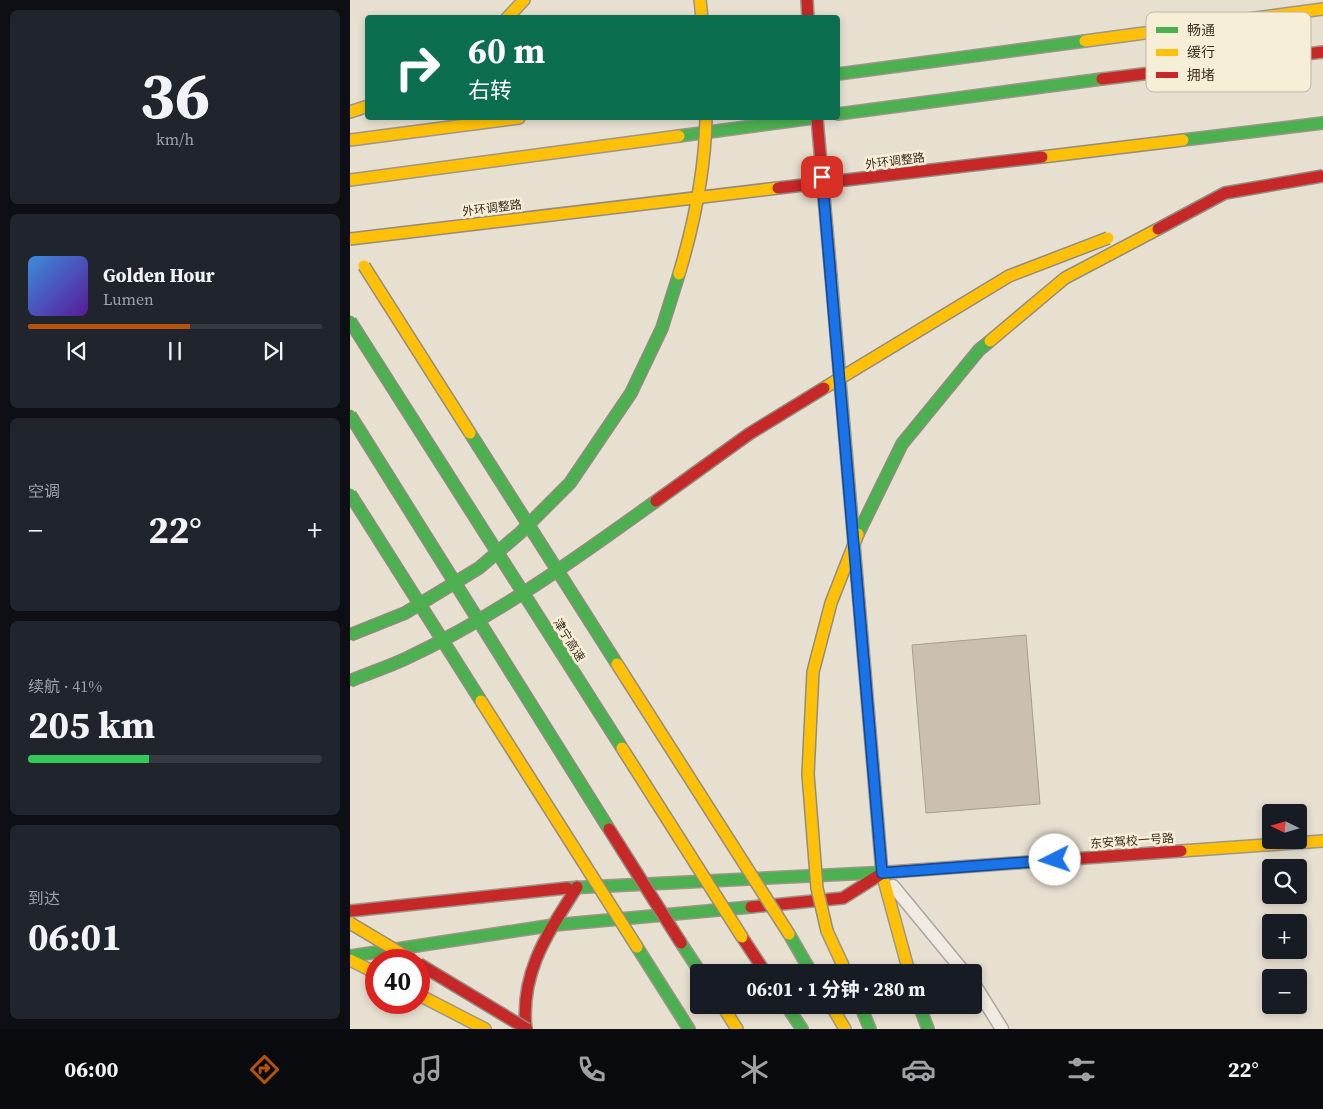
<!DOCTYPE html>
<html lang="zh">
<head>
<meta charset="utf-8">
<style>
	:root { --surface:#171b24; --page:#20242c; --text:#f1f3f6; --muted:#9ea1a6; --line:#363941; --accent:#b45309 }
	body { margin:0; font-family:"Source Serif 4","Noto Sans SC",serif; background:var(--page); color:var(--text); height:100vh; display:flex; flex-direction:column; font-size:19px; white-space:nowrap }
	* { box-sizing:border-box; margin:0 }
	p { font-size:16px; color:var(--muted) }
	.icon { flex:none; width:28px; height:28px; fill:none; stroke:currentColor; stroke-width:2; stroke-linecap:round; stroke-linejoin:round }
	.map { position:relative; flex:1; overflow:hidden }
	.drawer { display:flex; flex-direction:column; gap:10px; padding:10px; background:#0d0f14; width:350px }
	.drawer>* { flex:none }
	.top-card { position:absolute; left:15px; top:15px; width:475px; height:105px; border-radius:5px; box-shadow:0 2px 8px #0003; background:#0b6e4f; color:#fff; overflow:hidden }
	.needle { width:32px; rotate:275deg }
	.tools { position:absolute; left:912px; top:804px; display:grid; gap:10px }
	.tools a { display:grid; place-items:center; width:45px; height:45px; border-radius:5px; background:var(--surface); box-shadow:0 2px 8px #0003; font-size:25px }
	.speed { position:absolute; left:15px; top:949px; display:flex; gap:10px; font-size:25px; font-weight:700; text-align:center }
	.speed>* { display:grid; place-content:center; width:65px; height:65px; border-radius:50%; background:var(--surface); box-shadow:0 2px 8px #0003; line-height:1 }
	.speed .limit { border:8px solid #d22; background:#fff; color:#111 }
	.pin { position:absolute; display:grid; place-items:center; width:42px; height:42px; color:#fff; margin:-21px; border-radius:10px; box-shadow:0 2px 8px #0006 }
	.me { position:absolute; width:55px; margin:-28px; rotate:266deg; stroke-linejoin:round; filter:drop-shadow(0 0 4px #0008) }
	.turn { display:flex; align-items:center; gap:18px; height:105px; padding:0 20px; font-size:22px }
	.turn .icon { width:65px; height:65px; stroke-width:2.5 }
	.turn b { display:block; font-size:35px; line-height:42px }
	.big { font-size:38px; font-weight:700; line-height:1.1 }
	.drawer .tile { flex:1; display:flex; flex-direction:column; justify-content:center; gap:8px; min-width:0; padding:0 18px; border-radius:8px; background:var(--page) }
	.drawer .dial { align-items:center; gap:0 }
	.dial b { font-size:65px; line-height:1 }
	.song { display:flex; align-items:center; gap:15px }
	.cover { width:60px; height:60px; border-radius:8px; background:linear-gradient(135deg,hsl(210 70% 55%),hsl(270 70% 35%)) }
	.played { height:5px; border-radius:2px; background:linear-gradient(90deg,var(--accent) 55%,var(--line) 55%) }
	.keys { display:flex; justify-content:space-around; direction:ltr }
	.heat { display:flex; justify-content:space-between; align-items:center; font-size:28px; direction:ltr }
	.charge { height:8px; border-radius:4px; background:linear-gradient(90deg,#34c759 41%,var(--line) 0) }
	.trip { position:absolute; left:340px; top:964px; width:292px; height:50px; border-radius:5px; background:var(--surface); box-shadow:0 2px 8px #0003; font-weight:700; line-height:50px; text-align:center }
	.menu { display:flex; height:80px; justify-content:space-around; align-items:center; background:#090b0e; color:var(--muted) }
	.menu .icon { width:35px; height:35px }
	.menu .current { color:var(--accent) }
	.menu b { font-size:22px; color:var(--text) }
	main { display:flex; flex:1; min-height:0 }
	.map>svg:first-child { display:block }
	.building { fill:#cbbfb2; stroke:#a89c90 }
	.lines { fill:none; stroke-linecap:round; stroke-linejoin:round }
	.lane-casing { stroke:#ada599; stroke-width:15 }
	.fast-casing { stroke:#9c958a; stroke-width:14 }
	.slow-casing { stroke:#9c958a; stroke-width:14 }
	.jam-casing { stroke:#9c958a; stroke-width:14 }
	.lane { stroke:#efebe3; stroke-width:12 }
	.fast { stroke:#4caf50; stroke-width:11 }
	.slow { stroke:#ffc107; stroke-width:11 }
	.jam { stroke:#c62828; stroke-width:11 }
	.fast-bridge-casing { stroke:#928b80; stroke-width:14; stroke-linecap:butt }
	.slow-bridge-casing { stroke:#928b80; stroke-width:14; stroke-linecap:butt }
	.jam-bridge-casing { stroke:#928b80; stroke-width:14; stroke-linecap:butt }
	.fast-bridge { stroke:#4caf50; stroke-width:11 }
	.slow-bridge { stroke:#ffc107; stroke-width:11 }
	.jam-bridge { stroke:#c62828; stroke-width:11 }
	.route-casing { stroke:#114b97; stroke-width:12 }
	.route { stroke:#1a73e8; stroke-width:9 }
	.labels { text-anchor:middle; dominant-baseline:central; stroke-width:5; stroke-linejoin:round; paint-order:stroke }
	.street-label { font-size:12px; fill:#3d2e20; stroke:#f7eed8 }
	.key { fill:#f7eed8; stroke:#bfb4a1; stroke-width:1 }
	.key-label { font-size:14px; fill:#3d2e20 }
</style>
</head>
<body>
<main>
<section class="drawer">
<div class="tile dial"><b>36</b><p>km/h</p></div>
<div class="tile">
<div class="song"><i class="cover"></i><div><b>Golden Hour</b><p>Lumen</p></div></div>
<div class="played"></div>
<div class="keys"><svg class="icon" aria-label="previous" viewBox="0 0 24 24"><path d="M18 5L8 12l10 7zM5 5v14"/></svg><svg class="icon" aria-label="pause" viewBox="0 0 24 24"><path d="M8 5v14M16 5v14"/></svg><svg class="icon" aria-label="next" viewBox="0 0 24 24"><path d="M6 5l10 7-10 7zM19 5v14"/></svg></div>
</div>
<div class="tile"><p>空调</p>
<div class="heat"><a>−</a><b class="big">22°</b><a>+</a></div>
</div>
<div class="tile"><p>续航 · 41%</p><b class="big">205 km</b><div class="charge"></div></div>
<div class="tile"><p>到达</p><b class="big">06:01</b></div>
</section>
<div class="map">
<svg width="973" height="1029" viewBox="0 0 973 1029">
	<rect width="100%" height="100%" fill="#e7e0d1"/>
	<polygon class="building" points="676,635 690,804 576,813 562,645"/>
	<g class="lines">
		<defs>
			<g id="lane">
				<polyline points="543,886 614,972"/>
				<polyline points="624,984 652,1029"/>
			</g>
			<g id="fast">
				<polyline points="488,74 735,41"/>
				<polyline points="488,114 752,79"/>
				<polyline points="329,136 463,118"/>
				<polyline points="833,140 973,123"/>
				<polyline points="481,276 507,579"/>
				<polyline points="217,888 540,872"/>
				<polyline points="439,934 461,972"/>
				<polyline points="331,943 350,972"/>
				<polyline points="287,947 339,1029"/>
				<polyline points="0,956 204,925 401,907"/>
				<polyline points="436,1005 452,1029"/>
				<polyline points="510,1005 520,1029"/>
				<polyline points="569,1005 578,1029"/>
			</g>
			<g id="slow">
				<polyline points="350,0 352,18"/>
				<polyline points="157,18 174,0"/>
				<polyline points="735,41 973,9"/>
				<polyline points="0,112 18,106"/>
				<polyline points="0,140 169,118"/>
				<polyline points="0,180 329,136"/>
				<polyline points="525,790 532,873 559,972"/>
				<polyline points="831,851 973,841"/>
				<polyline points="477,931 496,972"/>
				<polyline points="0,960 26,973"/>
				<polyline points="69,995 135,1029"/>
				<polyline points="372,1005 387,1029"/>
				<polyline points="481,1005 495,1029"/>
			</g>
			<g id="jam">
				<polyline points="457,0 458,18"/>
				<polyline points="752,79 973,52"/>
				<polyline points="467,118 481,276"/>
				<polyline points="507,579 525,790"/>
				<polyline points="540,872 831,851"/>
				<polyline points="401,907 493,898 531,874"/>
				<polyline points="0,911 217,888"/>
				<polyline points="392,937 415,972"/>
				<path d="M176 1029C170 972 198 933 227 887"/>
			</g>
		</defs>
		<use href="#lane" class="lane-casing"/>
		<use href="#fast" class="fast-casing"/>
		<use href="#slow" class="slow-casing"/>
		<use href="#jam" class="jam-casing"/>
		<use href="#lane" class="lane"/>
		<use href="#fast" class="fast"/>
		<use href="#slow" class="slow"/>
		<use href="#jam" class="jam"/>
		<defs>
			<g id="fast-bridge">
				<polyline points="0,321 272,748"/>
				<polyline points="0,415 259,829"/>
				<polyline points="120,433 267,664"/>
				<polyline points="0,494 131,701"/>
				<polyline points="508,534 552,444 629,350 640,341"/>
				<polyline points="0,635 55,613 129,568 170,533 220,483 281,393 312,328 329,274"/>
				<path d="M0 681C19 673 38 667 57 658 146 616 227 558 306 501"/>
			</g>
			<g id="slow-bridge">
				<polyline points="692,157 833,140"/>
				<polyline points="0,239 428,188"/>
				<polyline points="14,266 120,433"/>
				<path d="M329 274C344 224 355 171 356 118"/>
				<polyline points="640,341 715,278 808,229"/>
				<polyline points="474,388 659,276 758,238"/>
				<polyline points="267,664 439,934"/>
				<polyline points="131,701 287,947"/>
				<polyline points="272,748 392,937"/>
				<polyline points="0,923 62,960"/>
				<polyline points="477,931 467,888 458,774 463,672 481,603 508,534"/>
			</g>
			<g id="jam-bridge">
				<polyline points="428,188 692,157"/>
				<polyline points="808,229 875,193 973,176"/>
				<polyline points="306,501 399,434 474,388"/>
				<polyline points="259,829 331,943"/>
				<polyline points="69,964 177,1029"/>
			</g>
		</defs>
		<use href="#fast-bridge" class="fast-bridge-casing"/>
		<use href="#slow-bridge" class="slow-bridge-casing"/>
		<use href="#jam-bridge" class="jam-bridge-casing"/>
		<use href="#fast-bridge" class="fast-bridge"/>
		<use href="#slow-bridge" class="slow-bridge"/>
		<use href="#jam-bridge" class="jam-bridge"/>
	</g>
	<g class="lines">
		<defs>
			<polyline id="route" points="472,177 532,873 705,860"/>
		</defs>
		<use href="#route" class="route-casing"/>
		<use href="#route" class="route"/>
	</g>
	<g class="labels">
		<g class="street-label">
			<text transform="translate(545 161) rotate(-7)">外环调整路</text>
			<text transform="translate(142 208) rotate(-7)">外环调整路</text>
			<text transform="translate(219 640) rotate(58)">津宁高速</text>
			<text transform="translate(782 841) rotate(-4)">东安驾校一号路</text>
		</g>
	</g>
	<rect x="796" y="12" width="165" height="80" rx="8" class="key"/>
	<rect x="806" y="27" width="22" height="6" fill="#4caf50"/>
	<rect x="806" y="49" width="22" height="7" fill="#ffc107"/>
	<rect x="806" y="72" width="22" height="6" fill="#c62828"/>
	<g class="key-label">
		<text x="837" y="35">畅通</text>
		<text x="837" y="57">缓行</text>
		<text x="837" y="80">拥堵</text>
	</g>
</svg>
<div class="tools">
<a><svg class="needle" viewBox="-14 -14 28 28"><path d="M0-13l5 13h-10z" fill="#e53935"/><path d="M0 13l5-13h-10z" fill="#9ea1a6"/></svg></a>
<a><svg class="icon" aria-label="search" viewBox="0 0 24 24"><circle cx="10" cy="10" r="6"/><path d="M15 15l6 6"/></svg></a>
<a>+</a>
<a>−</a>
</div>
<div class="speed"><div class="limit">40</div></div>
<div class="pin" style="left:472px;top:177px;background:#d93025"><svg class="icon" aria-label="arrive" viewBox="0 0 24 24"><path d="M6 21V4h12l-3 4 3 4H6"/></svg></div>
<svg class="me" style="left:705px;top:860px" viewBox="-20 -20 40 40"><circle r="19" fill="#fff"/><path d="M0-13L10 11 0 6-10 11z" fill="#1a73e8"/></svg>
<div class="trip">06:01 · 1 分钟 · 280 m</div>
<div class="top-card">
<div class="turn"><svg class="icon" aria-label="right" viewBox="0 0 24 24"><path d="M7 20v-9h11M14 6l5 5-5 5"/></svg><div><b>60 m</b>右转</div></div>
</div>
</div>
</main>
<nav class="menu">
<b>06:00</b>
<svg class="icon current" aria-label="directions" viewBox="0 0 24 24"><path d="M12 3l9 9-9 9-9-9zM9 14v-3h6M13 9l2 2-2 2"/></svg>
<svg class="icon" aria-label="music" viewBox="0 0 24 24"><path d="M9 18V5l10-2v13"/><circle cx="6" cy="18" r="3"/><circle cx="16" cy="16" r="3"/></svg>
<svg class="icon" aria-label="phone" viewBox="0 0 24 24"><path d="M5 4h4l2 5-3 2q2 4 5 5l2-3 5 2v4C11 20 4 13 5 4z"/></svg>
<svg class="icon" aria-label="climate" viewBox="0 0 24 24"><path d="M12 3v18M4 7l16 10M4 17L20 7"/></svg>
<svg class="icon" aria-label="car" viewBox="0 0 24 24"><path d="M5 17H2v-5l4-1 3-4h7l3 4 3 1v5h-3M9 17h6M6 11h13"/><circle cx="7" cy="17" r="2"/><circle cx="17" cy="17" r="2"/></svg>
<svg class="icon" aria-label="filters" viewBox="0 0 24 24"><path d="M4 7h16M4 17h16"/><circle cx="9" cy="7" r="2"/><circle cx="15" cy="17" r="2"/></svg>
<b>22°</b>
</nav>
</body>
</html>
